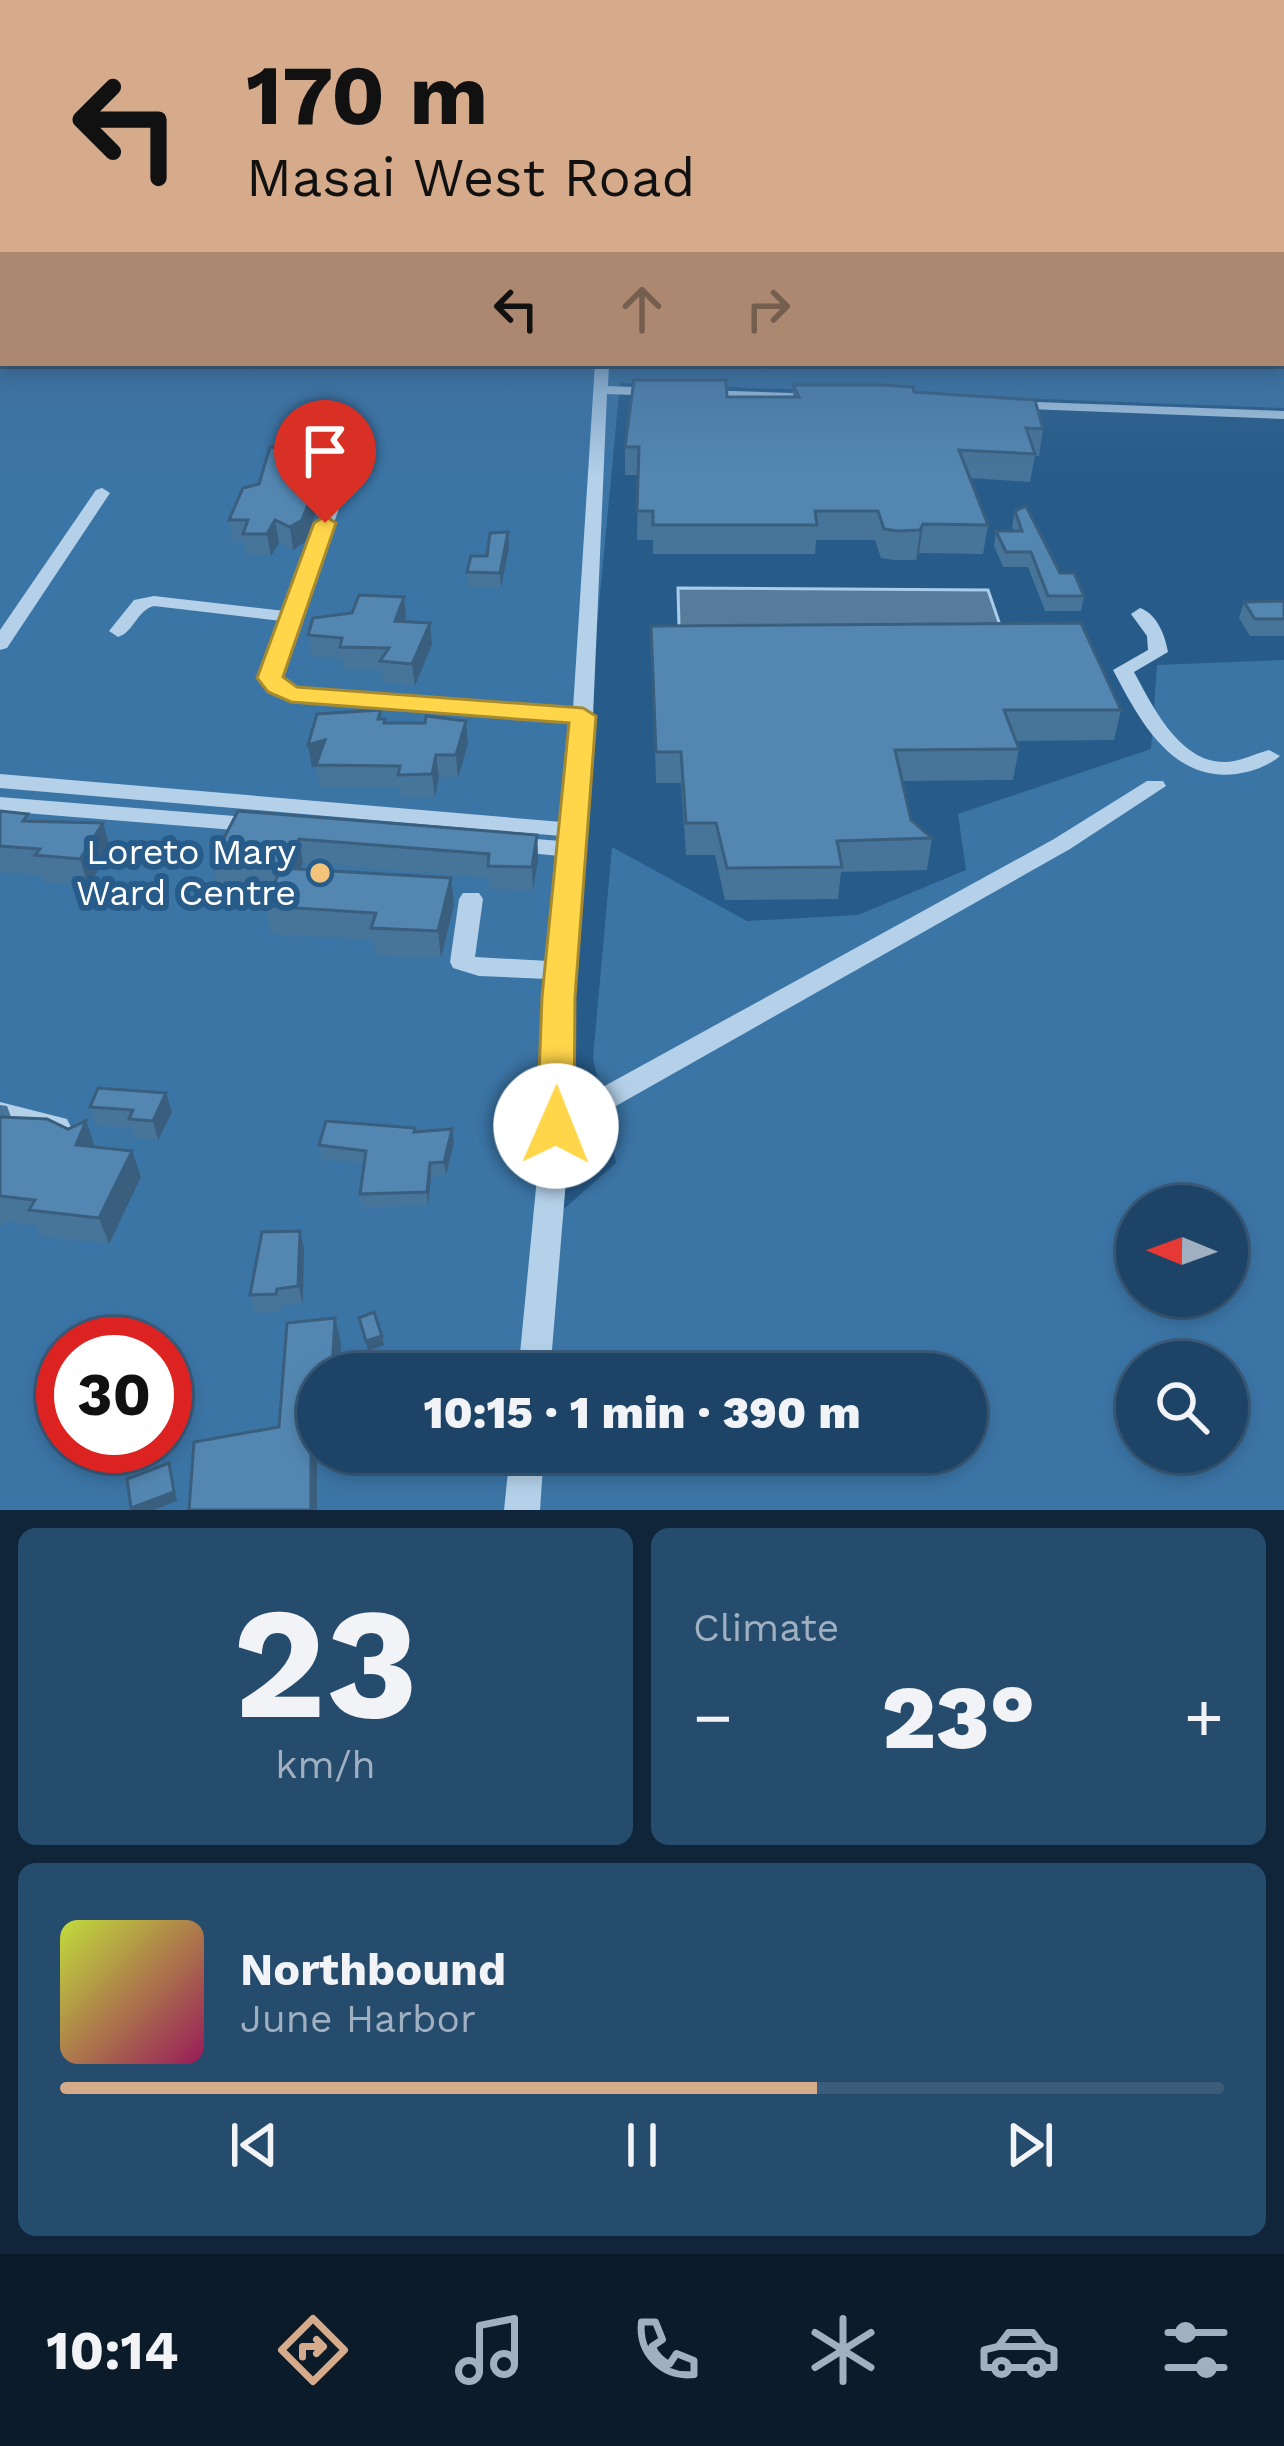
<!DOCTYPE html>
<html lang="en">
<head>
<meta charset="utf-8">
<style>
	:root { --surface:#1d4467; --page:#254b6d; --text:#f1f3f6; --muted:#a0b0c0; --line:#3b5c7b; --accent:#d6ab8b }
	body { margin:0; font-family:"Work Sans",sans-serif; background:var(--page); color:var(--text); height:100vh; display:flex; flex-direction:column; font-size:45px; white-space:nowrap }
	* { box-sizing:border-box; margin:0 }
	p { font-size:39px; color:var(--muted) }
	.icon { flex:none; width:66px; height:66px; fill:none; stroke:currentColor; stroke-width:2; stroke-linecap:round; stroke-linejoin:round }
	.map { position:relative; height:1510px; overflow:hidden }
	.details { display:flex; flex-direction:column; gap:18px; padding:18px; background:#102539; flex:1 }
	.details>* { flex:none }
	.banner { position:absolute; left:0px; top:0px; width:1284px; height:366px; box-shadow:0 6px 18px #0003,0 0 0 3px var(--line); background:#d6ab8b; color:#111; overflow:hidden }
	.needle { width:78px; rotate:271deg }
	.tools { position:absolute; left:1116px; top:1185px; display:grid; gap:24px }
	.tools a { display:grid; place-items:center; width:132px; height:132px; border-radius:50%; background:var(--surface); box-shadow:0 6px 18px #0003,0 0 0 3px var(--line); font-size:60px }
	.speed { position:absolute; left:36px; top:1317px; display:flex; gap:24px; font-size:60px; font-weight:700; text-align:center }
	.speed>* { display:grid; place-content:center; width:156px; height:156px; border-radius:50%; background:var(--surface); box-shadow:0 6px 18px #0003,0 0 0 3px var(--line); line-height:1 }
	.speed .limit { border:18px solid #d22; background:#fff; color:#111 }
	.pin { position:absolute; display:grid; place-items:center; width:102px; height:102px; color:#fff; margin:-123px -51px; border-radius:50% 50% 50% 0; rotate:-45deg; box-shadow:0 0 12px #0007 }
	.pin .icon { rotate:45deg }
	.me { position:absolute; width:132px; margin:-66px; rotate:1deg; stroke-linejoin:round; filter:drop-shadow(0 0 9px #0008) }
	.turn { display:flex; align-items:center; gap:42px; height:252px; padding:0 48px; font-size:54px }
	.turn .icon { width:156px; height:156px; stroke-width:2.5 }
	.turn b { display:block; font-size:84px; line-height:102px }
	.lanes { display:flex; align-items:center; height:114px; padding:0 48px; background:#0003; justify-content:center; gap:60px; direction:ltr }
	.lanes .off { opacity:.35 }
	.big { font-size:90px; font-weight:800; line-height:1.1 }
	.details .widget { flex:1; display:flex; flex-direction:column; justify-content:center; gap:18px; min-width:0; padding:0 42px; border-radius:18px; background:var(--page) }
	.details .dial { align-items:center; gap:0 }
	.dial b { font-size:156px; line-height:1 }
	.song { display:flex; align-items:center; gap:36px }
	.cover { width:144px; height:144px; border-radius:18px; background:linear-gradient(135deg,hsl(70 70% 55%),hsl(330 70% 35%)) }
	.played { height:12px; border-radius:6px; background:linear-gradient(90deg,var(--accent) 65%,var(--line) 65%) }
	.keys { display:flex; justify-content:space-around; direction:ltr }
	.heat { display:flex; justify-content:space-between; align-items:center; font-size:66px; direction:ltr }
	.details .tiles { flex:1; display:grid; gap:18px; grid-template-columns:1fr 1fr }
	.widget:last-child { grid-column:span 2 }
	.trip { position:absolute; left:297px; top:1353px; width:690px; height:120px; border-radius:60px; background:var(--surface); box-shadow:0 6px 18px #0003,0 0 0 3px var(--line); font-weight:800; line-height:120px; text-align:center }
	.menu { display:flex; height:192px; justify-content:space-around; align-items:center; background:#0c1b29; color:var(--muted) }
	.menu .icon { width:84px; height:84px }
	.menu .current { color:var(--accent) }
	.menu b { font-size:54px; color:var(--text) }
	.map>svg:first-child { display:block }
	.green { fill:#3b75a6; fill-rule:evenodd }
	.water { fill:#577b9b; stroke:#a8cdea; stroke-width:3 }
	.lines { fill:none; stroke-linecap:round; stroke-linejoin:round }
	.minor { fill:#b4d1e9; fill-rule:evenodd }
	.wall { fill:#477499 }
	.shaded-wall { fill:#3a5e7d }
	.building { fill:#5387b2; stroke:#3a5e7d; stroke-width:3 }
	.route { fill:#ffd54a; stroke:#a68a30; stroke-width:3 }
	.poi-dot { fill:#f2c379; stroke:#275b89; stroke-width:4.5 }
	.labels { text-anchor:middle; dominant-baseline:central; stroke-width:12; stroke-linejoin:round; paint-order:stroke }
	.poi-label { font-size:36px; fill:#fff; stroke:#275b89; text-anchor:end }
</style>
</head>
<body>
<div class="map">
<svg width="1284" height="1510" viewBox="0 0 1284 1510">
	<rect width="100%" height="100%" fill="#275b89"/>
	<path class="green" d="M0 266 3 363H1281L1284 266V408L620 383 540 1230 616 1163 593 1058 612 847 747 921 858 915 966 870 958 814 1151 749 1157 665 1284 660V1510H0ZM1137 1206H1227V1296H1137ZM63 1344H165V1446H63ZM1137 1362H1227V1452H1137ZM318 1374H966V1452H318Z"/>
	<polygon class="water" points="678,588 988,590 1001,628 679,626"/>
	<g class="lines">
		<g class="minor">
			<path d="M595 363H609L608 386 660 388 667 392 660 396 607 394 593 716 571 997 570 1105 1054 839 1147 781H1163L1166 786 1070 849 570 1132 550 1374H518L542 1126 547 979 479 976 453 968 450 962 459 899 463 893H479L483 899 475 957 549 961 559 856 510 851 499 844 510 837 561 841V836L0 788V774L562 822 572 721 284 698 260 678 281 621 154 606C137 610 134 632 118 637L109 631 134 600 154 596 285 611 332 483 340 478 348 483 280 676 296 688 573 709Z"/>
			<polygon points="703,390 822,394 829,398 822,402 698,397 698,391"/>
			<polygon points="1009,401 1284,411 1284,419 1004,408 1002,405"/>
			<polygon points="102,488 110,493 7,648 0,650 0,630 96,490"/>
			<path d="M1140 608C1157 614 1165 635 1168 652L1134 672C1152 705 1179 762 1224 762 1240 762 1254 754 1269 750L1280 756C1268 766 1252 772 1236 774 1171 782 1139 719 1113 670L1148 650 1147 636 1131 614Z"/>
			<polygon points="0,797 258,818 269,825 258,832 0,811"/>
			<polygon points="0,1102 67,1119 71,1127 67,1135 57,1138 0,1124"/>
			<polygon points="510,1452 544,1452 540,1510 504,1510"/>
		</g>
	</g>
	<g class="wall">
		<polygon points="793,385 914,392 1043,429 1039,456 1035,456 1030,482 970,478 988,525 983,554 919,553 916,560 894,560 881,558 875,540 816,540 815,554 653,554 653,540 637,540 638,475 625,475 625,447 727,397 793,397"/>
		<polygon points="321,448 326,484 305,542 293,550 279,543 271,556 247,556 244,542 233,542 229,520 259,484"/>
		<polygon points="1015,511 1060,573 1084,596 1081,611 1045,611 1028,567 1003,567 994,546 996,531 1014,531 1012,526"/>
		<polygon points="508,532 509,547 501,588 468,588 467,572 487,556"/>
		<polygon points="1284,601 1284,636 1250,636 1239,618 1244,602"/>
		<polygon points="406,617 404,622 432,644 415,686 383,682 381,669 344,669 342,659 311,656 308,635"/>
		<polygon points="651,626 1121,710 1114,740 1015,741 1019,749 1013,780 902,781 911,820 932,838 927,870 841,872 838,899 725,900 715,855 686,855 681,783 656,783"/>
		<polygon points="382,719 385,719 386,723 468,744 458,778 439,778 435,797 401,797 400,788 320,787 316,766 312,768"/>
		<polygon points="0,811 30,821 103,823 111,850 88,886 44,882 42,876 0,872"/>
		<polygon points="238,811 537,835 538,859 533,891 490,890 489,878 303,863 300,869 451,878 454,905 441,958 375,956 373,940 271,934 265,906 272,890 217,885 212,861"/>
		<polygon points="166,1093 172,1112 158,1140 135,1138 132,1128 96,1125 90,1107"/>
		<polygon points="0,1105 7,1106 11,1117 95,1147 132,1151 141,1177 109,1244 40,1236 35,1225 4,1221 0,1229"/>
		<polygon points="415,1128 416,1132 452,1129 454,1143 446,1175 431,1177 428,1206 362,1207 360,1194 364,1164 322,1159 319,1145"/>
		<polygon points="300,1231 304,1248 303,1303 281,1306 280,1312 255,1313 250,1295"/>
		<polygon points="335,1318 341,1343 318,1374 317,1510 279,1427"/>
	</g>
	<g class="shaded-wall">
		<polygon points="321,448 326,484 324,492 305,542 293,550 290,527"/>
		<polygon points="275,520 279,543 271,556 267,534"/>
		<polygon points="923,524 919,553 916,560 920,530"/>
		<polygon points="508,532 509,547 501,588 500,573"/>
		<polygon points="404,597 406,617 398,642 395,621"/>
		<polygon points="430,623 432,644 415,686 412,664"/>
		<polygon points="466,721 468,744 458,778 456,755"/>
		<polygon points="325,740 316,766 312,768 308,745"/>
		<polygon points="436,755 439,778 435,797 432,774"/>
		<polygon points="103,823 111,850 88,886 80,859"/>
		<polygon points="537,835 538,859 533,891 532,867"/>
		<polygon points="299,839 303,863 289,892 285,868"/>
		<polygon points="451,878 454,905 441,958 438,931"/>
		<polygon points="166,1093 172,1112 158,1140 153,1121"/>
		<polygon points="86,1121 95,1147 76,1145"/>
		<polygon points="452,1129 454,1143 446,1175 444,1162"/>
		<polygon points="132,1151 141,1177 109,1244 99,1218"/>
		<polygon points="430,1163 431,1177 428,1206 427,1192"/>
		<polygon points="300,1231 304,1248 303,1303 298,1286"/>
		<polygon points="335,1318 341,1343 339,1374 333,1374 332,1370"/>
		<polygon points="382,1336 384,1345 368,1351 366,1341"/>
		<polygon points="311,1414 317,1438 317,1510 311,1510"/>
		<polygon points="169,1463 177,1501 153,1510 132,1510 131,1508"/>
	</g>
	<g class="building">
		<polygon points="634,380 726,380 727,397 799,397 793,385 882,385 913,387 914,392 1035,400 1043,429 1026,428 1035,454 959,450 988,525 923,524 920,530 898,531 884,529 878,511 815,511 817,525 653,525 653,511 637,511 639,447 625,447"/>
		<polygon points="270,447 321,448 316,463 323,463 321,471 302,520 290,527 275,520 267,534 243,534 248,520 229,520 243,488 259,484"/>
		<polygon points="1026,506 1060,573 1074,573 1084,596 1048,596 1031,552 1006,552 996,531 1022,531 1015,511"/>
		<polygon points="508,532 500,573 467,572 471,556 487,556 490,533"/>
		<polygon points="359,595 404,597 395,621 430,623 412,664 380,661 389,648 340,647 342,638 308,635 313,618 352,613"/>
		<polygon points="1284,601 1284,619 1255,619 1244,602"/>
		<polygon points="1081,623 1121,710 1004,710 1019,749 895,750 911,820 932,838 837,841 842,867 727,868 716,823 686,823 681,752 656,752 651,626"/>
		<polygon points="381,710 378,719 385,719 384,723 425,723 426,716 466,721 456,755 436,755 432,774 398,775 400,766 316,765 325,740 308,745 317,714"/>
		<polygon points="0,811 28,814 23,821 103,823 80,859 35,855 40,849 0,846"/>
		<polygon points="238,811 537,835 532,867 488,866 489,854 299,839 285,868 212,861"/>
		<polygon points="281,868 451,878 438,931 371,928 376,913 265,906"/>
		<polygon points="98,1088 166,1093 153,1121 129,1119 133,1110 90,1107"/>
		<polygon points="0,1117 47,1119 68,1129 86,1121 76,1145 132,1151 99,1218 29,1210 35,1200 0,1196"/>
		<polygon points="326,1121 415,1128 414,1132 452,1129 444,1162 430,1163 427,1192 360,1194 366,1151 319,1145"/>
		<polygon points="300,1231 298,1286 277,1289 276,1294 250,1295 262,1232"/>
		<polygon points="374,1312 382,1336 366,1341 359,1318"/>
		<polygon points="335,1318 332,1370 337,1369 337,1374 318,1374 318,1412 311,1414 311,1510 189,1510 194,1442 279,1427 287,1323"/>
		<polygon points="169,1463 174,1492 131,1508 127,1479"/>
	</g>
	<linearGradient id="sky" x2="0" y2="1"><stop stop-color="#15324b"/><stop offset="0.56" stop-color="#416c97"/><stop offset="1" stop-color="#416c97" stop-opacity="0"/></linearGradient>
	<rect width="1284" height="477" fill="url(#sky)"/>
	<polygon class="route" points="325,516 336,523 283,677 297,687 583,708 596,716 575,997 574,1126 568,1136 556,1140 543,1136 537,1126 542,997 569,723 291,702 268,692 257,678 314,523"/>
	<circle class="poi-dot" cx="320" cy="873" r="12"/>
	<g class="labels">
		<g class="poi-label">
			<text x="296" y="852">Loreto Mary<tspan x="296" dy="41">Ward Centre</tspan></text>
		</g>
	</g>
</svg>
<div class="tools">
<a><svg class="needle" viewBox="-14 -14 28 28"><path d="M0-13l5 13h-10z" fill="#e53935"/><path d="M0 13l5-13h-10z" fill="#a0b0c0"/></svg></a>
<a><svg class="icon" aria-label="search" viewBox="0 0 24 24"><circle cx="10" cy="10" r="6"/><path d="M15 15l6 6"/></svg></a>
</div>
<div class="speed"><div class="limit">30</div></div>
<div class="pin" style="left:325px;top:523px;background:#d93025"><svg class="icon" aria-label="arrive" viewBox="0 0 24 24"><path d="M6 21V4h12l-3 4 3 4H6"/></svg></div>
<svg class="me" style="left:556px;top:1126px" viewBox="-20 -20 40 40"><circle r="19" fill="#fff"/><path d="M0-13L10 11 0 6-10 11z" fill="#ffd54a"/></svg>
<div class="trip">10:15 · 1 min · 390 m</div>
<div class="banner">
<div class="turn"><svg class="icon" aria-label="left" viewBox="0 0 24 24"><path d="M17 20v-9H6M10 6l-5 5 5 5"/></svg><div><b>170 m</b>Masai West Road</div></div>
<div class="lanes"><svg class="icon" aria-label="left" viewBox="0 0 24 24"><path d="M17 20v-9H6M10 6l-5 5 5 5"/></svg><svg class="icon off" aria-label="ahead" viewBox="0 0 24 24"><path d="M12 20V5M6 11l6-6 6 6"/></svg><svg class="icon off" aria-label="right" viewBox="0 0 24 24"><path d="M7 20v-9h11M14 6l5 5-5 5"/></svg></div>
</div>
</div>
<section class="details">
<div class="tiles">
<div class="widget dial"><b>23</b><p>km/h</p></div>
<div class="widget"><p>Climate</p>
<div class="heat"><a>−</a><b class="big">23°</b><a>+</a></div>
</div>
<div class="widget">
<div class="song"><i class="cover"></i><div><b>Northbound</b><p>June Harbor</p></div></div>
<div class="played"></div>
<div class="keys"><svg class="icon" aria-label="previous" viewBox="0 0 24 24"><path d="M18 5L8 12l10 7zM5 5v14"/></svg><svg class="icon" aria-label="pause" viewBox="0 0 24 24"><path d="M8 5v14M16 5v14"/></svg><svg class="icon" aria-label="next" viewBox="0 0 24 24"><path d="M6 5l10 7-10 7zM19 5v14"/></svg></div>
</div>
</div>
</section>
<nav class="menu">
<b>10:14</b>
<svg class="icon current" aria-label="directions" viewBox="0 0 24 24"><path d="M12 3l9 9-9 9-9-9zM9 14v-3h6M13 9l2 2-2 2"/></svg>
<svg class="icon" aria-label="music" viewBox="0 0 24 24"><path d="M9 18V5l10-2v13"/><circle cx="6" cy="18" r="3"/><circle cx="16" cy="16" r="3"/></svg>
<svg class="icon" aria-label="phone" viewBox="0 0 24 24"><path d="M5 4h4l2 5-3 2q2 4 5 5l2-3 5 2v4C11 20 4 13 5 4z"/></svg>
<svg class="icon" aria-label="climate" viewBox="0 0 24 24"><path d="M12 3v18M4 7l16 10M4 17L20 7"/></svg>
<svg class="icon" aria-label="car" viewBox="0 0 24 24"><path d="M5 17H2v-5l4-1 3-4h7l3 4 3 1v5h-3M9 17h6M6 11h13"/><circle cx="7" cy="17" r="2"/><circle cx="17" cy="17" r="2"/></svg>
<svg class="icon" aria-label="filters" viewBox="0 0 24 24"><path d="M4 7h16M4 17h16"/><circle cx="9" cy="7" r="2"/><circle cx="15" cy="17" r="2"/></svg>
</nav>
</body>
</html>
